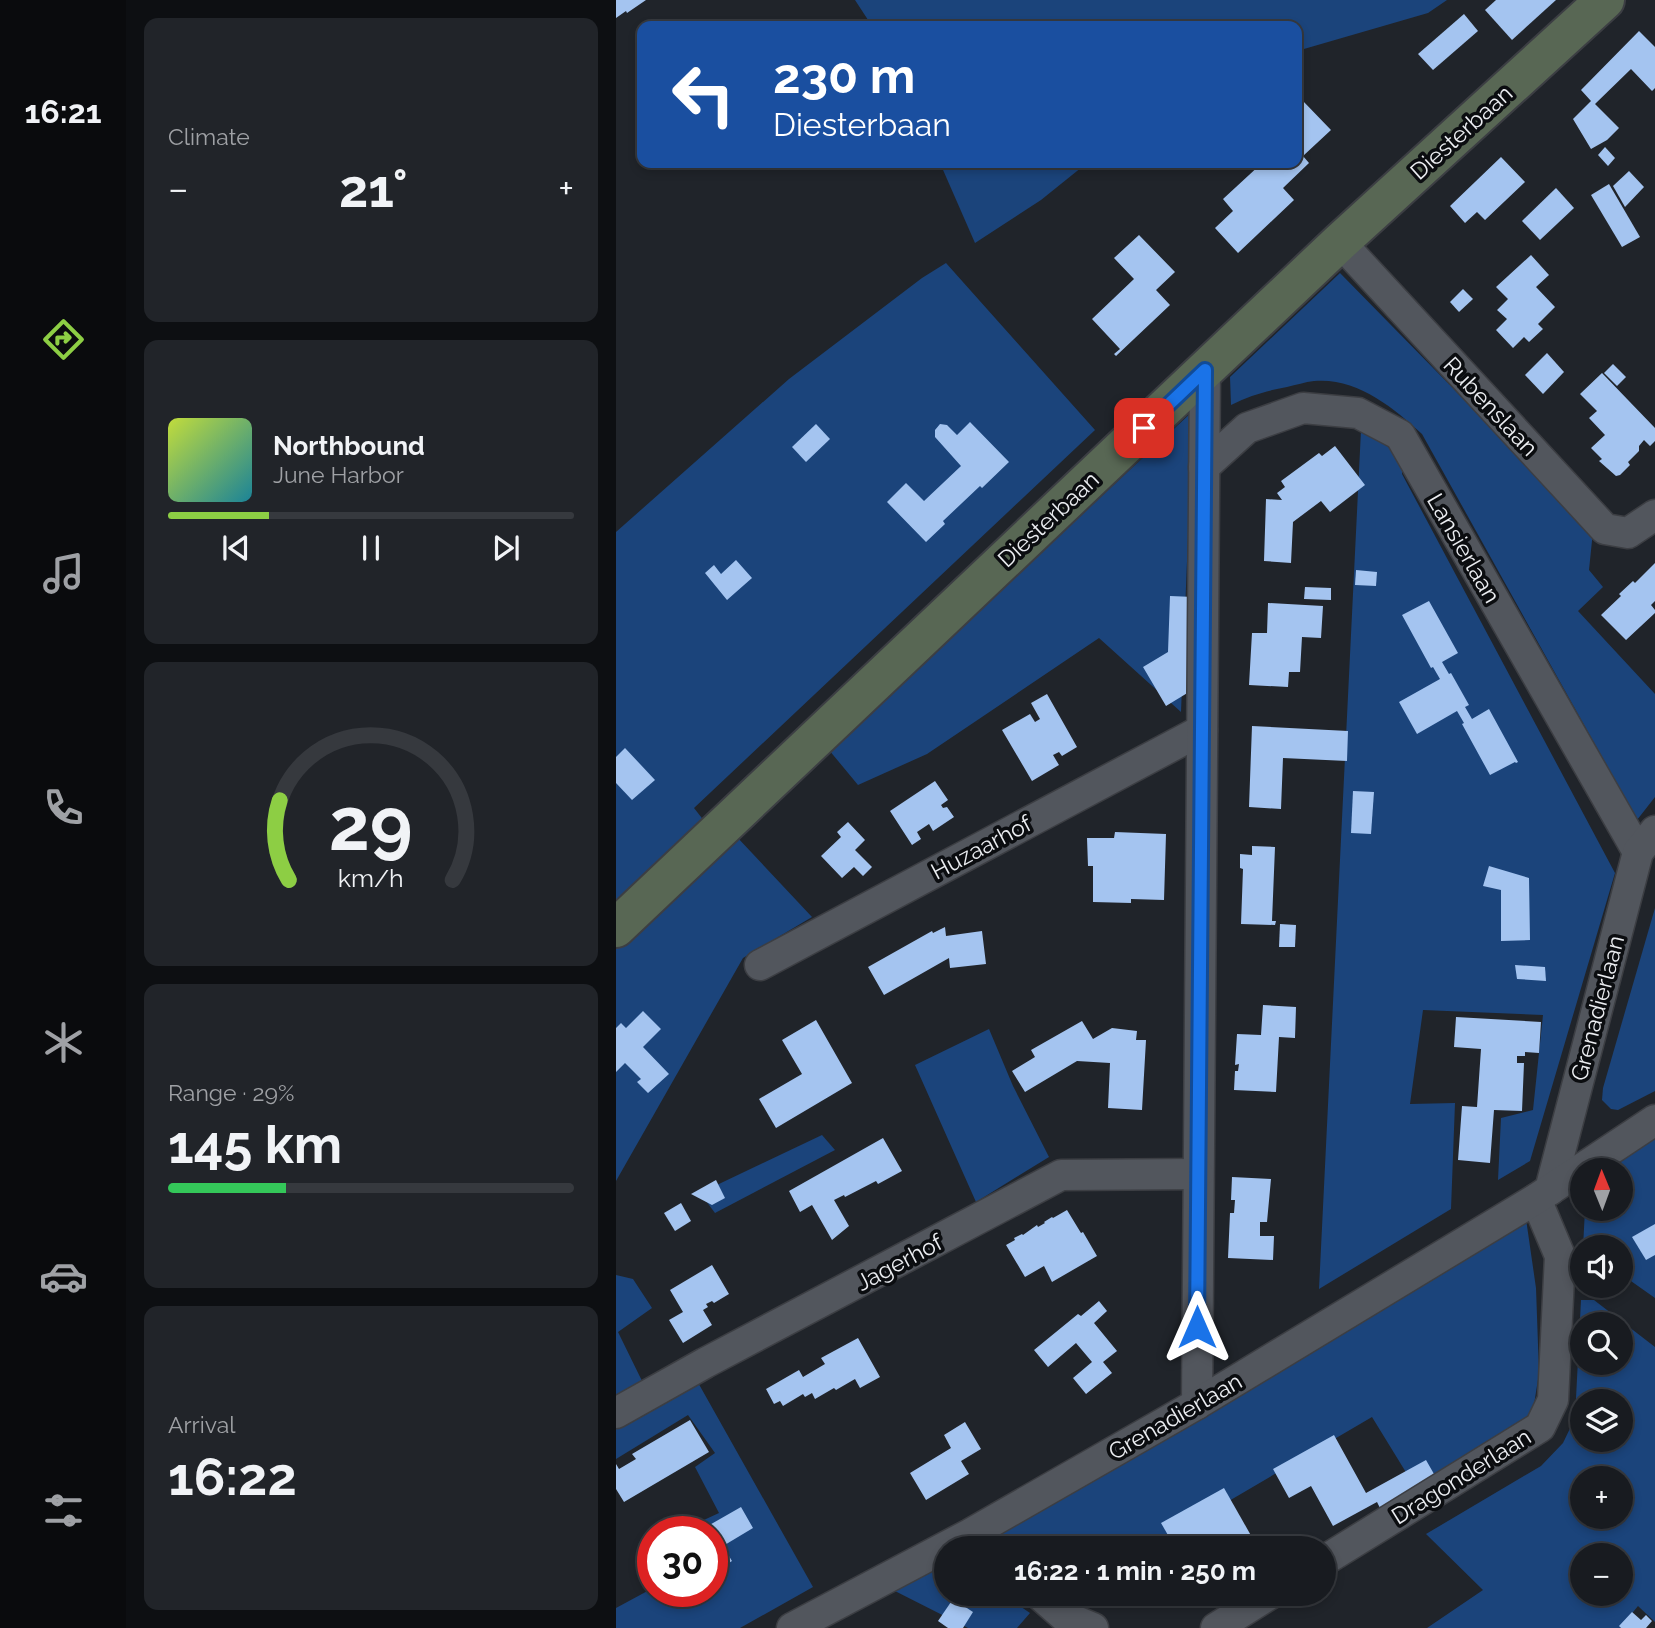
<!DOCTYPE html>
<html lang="en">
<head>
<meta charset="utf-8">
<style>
	:root { --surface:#181b20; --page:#212429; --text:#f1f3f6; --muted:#9fa1a5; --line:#36393e; --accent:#8dce44 }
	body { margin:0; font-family:Raleway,sans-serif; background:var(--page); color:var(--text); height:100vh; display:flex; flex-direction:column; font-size:26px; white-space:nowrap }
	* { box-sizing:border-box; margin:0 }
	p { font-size:23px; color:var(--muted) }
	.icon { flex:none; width:38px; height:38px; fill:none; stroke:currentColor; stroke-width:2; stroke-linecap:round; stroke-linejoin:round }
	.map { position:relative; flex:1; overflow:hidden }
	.side { display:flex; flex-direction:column; gap:18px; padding:18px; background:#0d0f12; width:490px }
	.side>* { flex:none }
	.guide { position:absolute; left:21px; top:21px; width:665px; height:147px; border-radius:14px; box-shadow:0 4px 10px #0003,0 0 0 2px var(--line); background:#1a4fa0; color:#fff; overflow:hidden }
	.needle { width:46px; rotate:359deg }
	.fabs { position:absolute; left:954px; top:1158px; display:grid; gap:14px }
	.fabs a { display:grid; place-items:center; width:63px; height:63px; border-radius:50%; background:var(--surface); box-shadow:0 4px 10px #0003,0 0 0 2px var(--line); font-size:35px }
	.speed { position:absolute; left:21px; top:1516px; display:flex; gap:14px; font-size:35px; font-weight:700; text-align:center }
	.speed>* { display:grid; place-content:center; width:91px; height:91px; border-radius:50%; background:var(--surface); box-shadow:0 4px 10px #0003,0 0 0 2px var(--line); line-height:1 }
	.speed .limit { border:10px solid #d22; background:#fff; color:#111 }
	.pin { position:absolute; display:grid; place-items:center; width:60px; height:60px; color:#fff; margin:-30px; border-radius:14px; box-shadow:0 4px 10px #0006 }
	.me { position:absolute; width:77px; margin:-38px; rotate:0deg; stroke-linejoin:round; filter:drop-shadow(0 0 5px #0008) }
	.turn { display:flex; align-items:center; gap:24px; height:147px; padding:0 21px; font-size:32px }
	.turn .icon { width:91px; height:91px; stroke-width:2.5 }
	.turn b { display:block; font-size:49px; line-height:60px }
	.big { font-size:52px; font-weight:700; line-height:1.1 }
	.side .tile { flex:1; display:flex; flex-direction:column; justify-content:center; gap:10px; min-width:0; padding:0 24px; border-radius:14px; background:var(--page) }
	.side .dial { align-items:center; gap:0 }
	.dial svg { height:182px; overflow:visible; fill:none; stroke:var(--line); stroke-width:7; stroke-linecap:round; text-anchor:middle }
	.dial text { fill:var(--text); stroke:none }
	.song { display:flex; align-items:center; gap:21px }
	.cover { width:84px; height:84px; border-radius:10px; background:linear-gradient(135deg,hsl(70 70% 55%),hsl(190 70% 35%)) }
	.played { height:7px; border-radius:4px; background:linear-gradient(90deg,var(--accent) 25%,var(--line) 25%) }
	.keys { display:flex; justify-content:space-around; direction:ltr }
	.heat { display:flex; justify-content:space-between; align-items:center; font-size:38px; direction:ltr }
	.charge { height:10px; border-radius:5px; background:linear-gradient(90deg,#34c759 29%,var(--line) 0) }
	.trip { position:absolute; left:318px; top:1536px; width:402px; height:70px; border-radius:35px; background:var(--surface); box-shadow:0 4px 10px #0003,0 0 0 2px var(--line); font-weight:700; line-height:70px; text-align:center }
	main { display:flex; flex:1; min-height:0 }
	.tab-bar { display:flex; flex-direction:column; width:126px; justify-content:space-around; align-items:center; background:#0a0b0d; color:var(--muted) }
	.tab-bar .icon { width:49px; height:49px }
	.tab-bar .selected { color:var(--accent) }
	.tab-bar b { font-size:32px; color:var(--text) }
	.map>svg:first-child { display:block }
	.green { fill:#1b447b; fill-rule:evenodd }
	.building { fill:#a4c4f0 }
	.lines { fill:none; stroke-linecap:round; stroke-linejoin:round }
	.street-casing { stroke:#3c3e43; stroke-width:33 }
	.secondary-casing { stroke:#3c3e43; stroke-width:42 }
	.street { stroke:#52565d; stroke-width:30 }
	.secondary { stroke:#586754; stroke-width:38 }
	.route-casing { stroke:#114b97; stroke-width:18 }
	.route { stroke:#1a73e8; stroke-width:12 }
	.labels { text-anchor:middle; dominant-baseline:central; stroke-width:7; stroke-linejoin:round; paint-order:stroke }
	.street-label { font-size:23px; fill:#ebedf1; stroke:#0b0d10 }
</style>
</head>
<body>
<main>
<nav class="tab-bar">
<b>16:21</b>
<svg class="icon selected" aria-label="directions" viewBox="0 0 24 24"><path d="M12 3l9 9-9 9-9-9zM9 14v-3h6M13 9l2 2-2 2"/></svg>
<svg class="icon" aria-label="music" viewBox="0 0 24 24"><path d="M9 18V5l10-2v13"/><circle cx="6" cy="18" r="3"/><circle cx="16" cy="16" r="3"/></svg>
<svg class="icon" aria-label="phone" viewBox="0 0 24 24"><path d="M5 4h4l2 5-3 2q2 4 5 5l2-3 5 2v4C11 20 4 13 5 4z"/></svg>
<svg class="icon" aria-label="climate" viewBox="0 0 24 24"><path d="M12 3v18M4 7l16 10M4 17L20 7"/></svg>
<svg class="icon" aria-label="car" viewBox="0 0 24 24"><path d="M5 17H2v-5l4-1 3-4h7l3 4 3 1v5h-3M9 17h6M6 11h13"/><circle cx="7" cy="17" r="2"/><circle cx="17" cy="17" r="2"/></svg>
<svg class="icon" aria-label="filters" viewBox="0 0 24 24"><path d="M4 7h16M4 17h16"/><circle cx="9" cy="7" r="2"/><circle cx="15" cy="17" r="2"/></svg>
</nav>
<section class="side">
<div class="tile"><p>Climate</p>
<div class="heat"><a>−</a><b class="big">21°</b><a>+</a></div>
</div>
<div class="tile">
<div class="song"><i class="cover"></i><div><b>Northbound</b><p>June Harbor</p></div></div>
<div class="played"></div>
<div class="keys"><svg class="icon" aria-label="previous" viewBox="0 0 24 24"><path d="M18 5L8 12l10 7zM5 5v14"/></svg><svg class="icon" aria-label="pause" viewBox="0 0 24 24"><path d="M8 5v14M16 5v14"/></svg><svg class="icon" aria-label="next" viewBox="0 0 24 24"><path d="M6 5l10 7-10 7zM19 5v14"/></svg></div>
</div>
<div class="tile dial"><svg viewBox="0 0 100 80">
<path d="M14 69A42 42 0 1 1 86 69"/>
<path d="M14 69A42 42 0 0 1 10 34" stroke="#8dce44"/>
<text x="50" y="56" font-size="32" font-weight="700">29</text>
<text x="50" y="72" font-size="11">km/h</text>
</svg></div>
<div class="tile"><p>Range · 29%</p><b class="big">145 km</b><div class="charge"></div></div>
<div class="tile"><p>Arrival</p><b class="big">16:22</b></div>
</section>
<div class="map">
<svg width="1039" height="1628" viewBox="0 0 1039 1628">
	<rect width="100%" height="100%" fill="#20242a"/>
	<g class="green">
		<polygon points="239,0 831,0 812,13 681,51 681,26 256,26"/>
		<polygon points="324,163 471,163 425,200 359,243"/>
		<polygon points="330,263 479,430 78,808 96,831 0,919 0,532 173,379 306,278"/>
		<path d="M724 273 977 531 973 570 987 587 962 611 1039 694V797L1021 820 806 434C777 407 740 377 698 381 689 382 680 385 671 387 650 391 635 395 615 405L614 377Z"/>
		<polygon points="577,411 565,712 483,638 311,754 242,785 213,750"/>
		<polygon points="745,430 773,444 787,462 786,474 999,873 914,1161 882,1180 885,1118 917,1110 927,1015 807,1010 794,1104 839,1103 835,1209 703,1289"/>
		<polygon points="120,836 196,917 127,958 0,1181 0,949"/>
		<polygon points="1039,908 1039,1091 1002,1110 995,1109 986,1100 987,1088"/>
		<polygon points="373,1029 397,1086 433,1157 360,1202 299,1065"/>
		<polygon points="206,1135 219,1150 99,1213 84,1193"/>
		<polygon points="1039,1135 1039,1298 1005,1274 1004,1248 967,1248 969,1209 1004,1209 1004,1171 978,1171"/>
		<polygon points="909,1212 920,1288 923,1373 917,1411 901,1429 799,1487 756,1417 531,1549 397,1549 377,1525"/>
		<polygon points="0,1275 17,1279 36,1308 2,1332 27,1383 0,1398"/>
		<path d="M965 1300H978L1039 1347V1622L1022 1606 1004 1628H811L867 1590 810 1534 925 1466 947 1443 959 1418ZM966 1325H1004V1363H966ZM966 1402H1004V1440H966ZM966 1479H1004V1517H966ZM966 1556H1004V1594H966Z"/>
		<polygon points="80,1379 197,1587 124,1628 0,1628 0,1608 37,1588 37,1591 96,1591 96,1531 64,1531 103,1513 79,1467 99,1453 72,1415 0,1459 0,1428"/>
		<polygon points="331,1557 331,1594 386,1594 414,1613 401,1628 352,1628 273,1588"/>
	</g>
	<g class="building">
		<polygon points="0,0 30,0 11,13 10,11 0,18"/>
		<polygon points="880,0 940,0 896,40 869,10"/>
		<polygon points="848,14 862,31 817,70 802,54"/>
		<polygon points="1023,31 1039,47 1039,88 1036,91 1015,69 979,104 1003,128 991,140 975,149 957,119 975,101 965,90"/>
		<polygon points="687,101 715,130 687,156 693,163 667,188 678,200 622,253 599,228 617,211 607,199 646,163 681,163 681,107"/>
		<polygon points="989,147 999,158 992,166 982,155"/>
		<polygon points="885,157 909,182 869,220 861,212 849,223 834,206"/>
		<polygon points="1013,171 1028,187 1009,207 997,186"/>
		<polygon points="993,184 1024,237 1006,247 975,195"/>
		<polygon points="940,188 958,208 924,240 906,221"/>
		<polygon points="523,235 559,272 540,290 554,305 500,356 498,354 504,349 476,319 518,279 498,258"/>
		<polygon points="915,255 933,275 920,287 939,307 922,324 927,329 913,342 908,337 897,348 880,330 891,319 881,310 892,299 880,287"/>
		<polygon points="847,289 857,299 843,312 834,302"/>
		<polygon points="931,353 948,372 927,394 909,375"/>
		<polygon points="997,364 1010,377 1001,386 988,373"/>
		<polygon points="986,373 1039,428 1039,441 1034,446 1028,440 1023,446 1023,451 1012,462 1014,465 1004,475 1000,476 983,461 986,459 975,448 989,435 973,418 981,411 964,394"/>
		<polygon points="354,422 393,462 366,488 364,486 327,521 329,524 310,542 271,502 290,483 308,501 345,466 319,437 319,430 324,424 331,425 341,435"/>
		<polygon points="200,424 214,439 190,462 176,447"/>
		<polygon points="719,446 749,485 714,512 705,501 677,522 675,563 648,561 650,499 666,500 661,493 669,487 665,481 703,453 706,456"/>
		<polygon points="120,560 136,578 111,600 89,573 98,565 105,574"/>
		<polygon points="1039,563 1039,601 1035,605 1039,610 1039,613 1010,640 985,615 1005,596 1003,594 1017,581 1019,583"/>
		<polygon points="740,570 761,572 760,586 739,585"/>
		<polygon points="689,587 715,588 715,600 688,599"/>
		<polygon points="554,596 578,597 573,692 550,706 527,667 552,652"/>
		<polygon points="813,601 842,653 826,662 833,674 835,673 853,705 849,707 856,719 873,709 902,762 900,763 899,762 874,775 846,724 848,723 841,711 801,734 783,702 824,679 817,667 815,668 786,615"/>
		<polygon points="652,603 707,606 705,638 686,637 684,672 673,672 672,687 633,685 636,633 651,633"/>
		<polygon points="431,694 461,747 446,756 443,752 437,755 443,765 416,781 386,730 414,714 419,722 424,719 415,703"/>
		<polygon points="636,726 732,731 731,761 667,758 665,809 633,807"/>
		<polygon points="9,748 39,780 16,800 0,783 0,757"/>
		<polygon points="319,781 332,800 325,805 327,808 331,807 338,817 317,831 313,824 301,832 305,839 296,845 274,811"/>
		<polygon points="737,791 758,792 755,834 735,833"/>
		<polygon points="232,822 249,840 239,850 256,867 247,876 238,867 226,878 205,856 225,837 221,832"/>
		<polygon points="499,832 550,834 548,900 515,899 515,903 477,902 477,866 472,866 471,838 498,838"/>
		<polygon points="636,846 659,847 656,921 660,921 659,925 625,924 627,869 624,868 624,854 636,855"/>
		<polygon points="873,866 913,878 914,940 885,941 885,890 867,886"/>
		<polygon points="664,924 680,925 679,947 663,947"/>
		<polygon points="329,927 330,936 366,931 370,964 334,968 333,958 268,995 252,967 316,931 317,933"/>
		<polygon points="899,965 929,967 930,981 901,979"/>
		<polygon points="647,1005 680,1007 679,1038 663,1037 660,1092 618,1090 619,1071 622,1071 623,1064 619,1065 621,1034 645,1035"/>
		<polygon points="27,1011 45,1029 27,1047 53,1074 32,1093 21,1082 25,1079 9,1063 0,1072 0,1028 5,1023 10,1028"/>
		<polygon points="840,1017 925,1022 923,1053 909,1052 909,1056 901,1056 901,1063 908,1063 906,1111 878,1110 874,1163 842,1160 846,1106 861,1107 865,1049 838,1047"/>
		<polygon points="200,1020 236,1083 160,1128 143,1099 186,1074 166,1040"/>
		<polygon points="466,1021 477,1039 496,1028 521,1031 520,1040 530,1040 526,1110 492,1108 494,1063 461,1061 409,1092 396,1071 419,1057 415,1050"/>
		<polygon points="267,1138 286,1171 262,1184 260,1181 229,1197 228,1195 218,1200 233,1226 216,1240 196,1205 184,1212 173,1191"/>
		<polygon points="616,1177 655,1179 651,1222 644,1222 644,1236 658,1236 657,1260 612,1258 614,1213 618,1213 619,1200 615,1200"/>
		<polygon points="100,1180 109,1198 96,1205 75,1194"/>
		<polygon points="65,1203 75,1221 59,1231 48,1213"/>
		<polygon points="451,1210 465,1233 467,1232 481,1256 436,1282 428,1266 409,1277 390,1245 399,1240 398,1238 406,1234 407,1235 421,1225 422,1227 429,1223 428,1222 436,1217 437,1218"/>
		<polygon points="1039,1224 1039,1255 1030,1260 1016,1237"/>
		<polygon points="96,1265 113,1294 98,1303 96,1301 90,1304 92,1307 87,1310 96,1325 67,1343 53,1320 67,1312 54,1290"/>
		<polygon points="483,1301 491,1311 478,1323 501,1351 487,1362 496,1373 470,1394 457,1378 476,1362 460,1343 432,1367 418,1350 462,1314 465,1316"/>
		<polygon points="242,1338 264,1377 244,1388 239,1379 220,1390 218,1388 199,1399 196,1393 189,1397 187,1394 167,1406 164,1401 158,1404 150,1389 183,1370 187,1377 209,1364 205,1358"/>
		<polygon points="74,1420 93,1452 8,1502 0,1489 0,1464 3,1469 20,1459 16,1454"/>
		<polygon points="349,1422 365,1449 345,1461 353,1474 310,1500 294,1473 335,1448 328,1435"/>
		<polygon points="718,1435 750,1493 810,1460 822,1481 766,1512 761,1502 717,1526 695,1486 673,1498 657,1469"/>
		<polygon points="608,1488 637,1539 620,1549 560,1549 545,1523"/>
		<polygon points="125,1507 137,1528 107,1546 116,1561 100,1571 103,1576 96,1580 96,1531 83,1531"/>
		<polygon points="337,1599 357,1612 347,1628 332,1628 322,1621"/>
		<polygon points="1016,1612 1025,1620 1030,1615 1036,1621 1030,1628 1005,1628 1003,1626"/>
	</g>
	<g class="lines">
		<defs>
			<g id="street">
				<polyline points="724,242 989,529 1012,533 1039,515"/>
				<polyline points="588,467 631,428 687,408 742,413 784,435 1022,852"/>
				<polyline points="144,965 586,730"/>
				<polyline points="934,1190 1022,852 1039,831"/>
				<polyline points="581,1404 589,370"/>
				<polyline points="0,1413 89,1363 445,1175 582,1174"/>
				<polyline points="709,1560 924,1427 937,1400 944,1256 920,1199"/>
				<polyline points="423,1594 448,1616 477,1628"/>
				<polyline points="176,1628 354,1534 581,1404 920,1199 1039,1120"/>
				<polyline points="600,1628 654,1594"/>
			</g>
			<polyline id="secondary" points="0,928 724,242 989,0"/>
		</defs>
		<use href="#street" class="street-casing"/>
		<use href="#secondary" class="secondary-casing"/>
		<use href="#street" class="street"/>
		<use href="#secondary" class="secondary"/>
	</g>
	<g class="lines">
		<defs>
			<polyline id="route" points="528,428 589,370 581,1327"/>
		</defs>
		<use href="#route" class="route-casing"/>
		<use href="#route" class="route"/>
	</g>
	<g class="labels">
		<g class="street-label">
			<text transform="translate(845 132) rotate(-42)">Diesterbaan</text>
			<text transform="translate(875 406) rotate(47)">Rubenslaan</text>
			<text transform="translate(432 519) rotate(-43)">Diesterbaan</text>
			<text transform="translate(848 548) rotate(60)">Lansierlaan</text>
			<text transform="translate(365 847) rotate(-28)">Huzaarhof</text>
			<text transform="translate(981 1008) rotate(-75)">Grenadierlaan</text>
			<text transform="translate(283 1262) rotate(-28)">Jagerhof</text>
			<text transform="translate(559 1416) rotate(-30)">Grenadierlaan</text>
			<text transform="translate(845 1476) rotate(-32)">Dragonderlaan</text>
		</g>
	</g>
</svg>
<div class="fabs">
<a><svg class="needle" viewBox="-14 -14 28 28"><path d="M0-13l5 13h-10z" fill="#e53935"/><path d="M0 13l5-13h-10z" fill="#9fa1a5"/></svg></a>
<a><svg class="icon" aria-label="sound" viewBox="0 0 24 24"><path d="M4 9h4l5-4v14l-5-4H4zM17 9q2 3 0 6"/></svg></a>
<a><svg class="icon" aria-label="search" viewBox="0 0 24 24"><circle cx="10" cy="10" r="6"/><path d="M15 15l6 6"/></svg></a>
<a><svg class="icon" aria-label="layers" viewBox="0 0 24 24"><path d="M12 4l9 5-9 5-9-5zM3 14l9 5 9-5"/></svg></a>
<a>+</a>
<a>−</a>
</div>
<div class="speed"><div class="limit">30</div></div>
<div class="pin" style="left:528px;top:428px;background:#d93025"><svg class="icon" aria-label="arrive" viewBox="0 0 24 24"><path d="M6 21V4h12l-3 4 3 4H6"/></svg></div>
<svg class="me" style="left:581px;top:1327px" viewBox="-20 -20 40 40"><path d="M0-17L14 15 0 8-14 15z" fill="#1a73e8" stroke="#fff" stroke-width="4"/></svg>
<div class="trip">16:22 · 1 min · 250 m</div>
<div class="guide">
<div class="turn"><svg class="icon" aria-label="left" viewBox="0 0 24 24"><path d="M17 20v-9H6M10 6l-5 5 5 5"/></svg><div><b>230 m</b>Diesterbaan</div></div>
</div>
</div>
</main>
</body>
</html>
